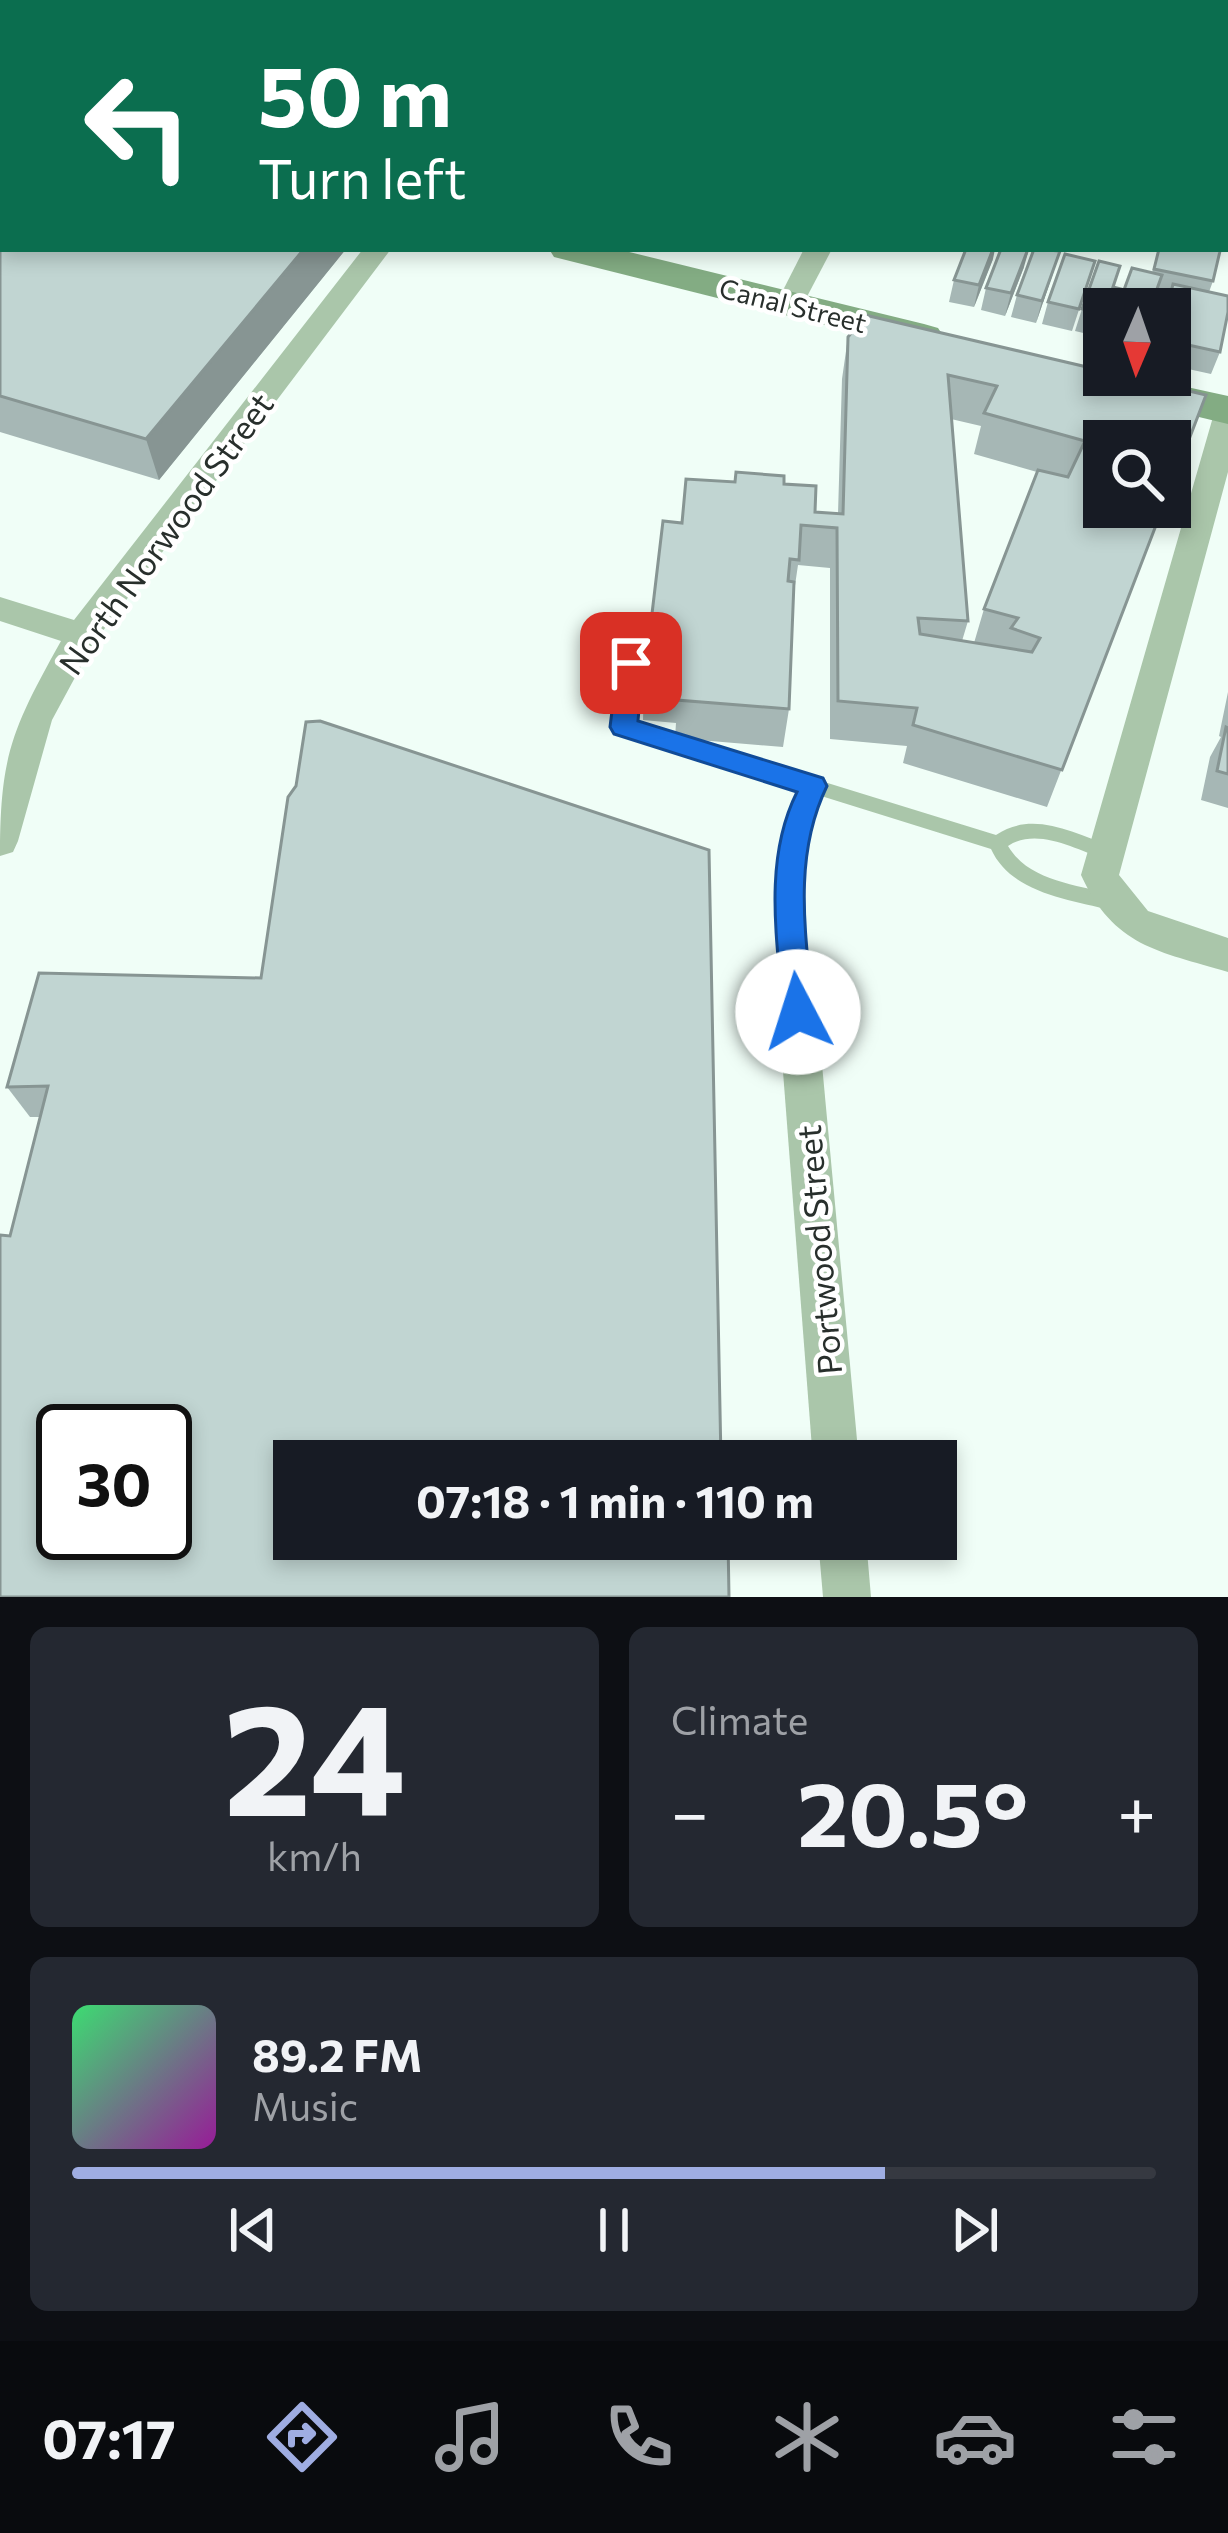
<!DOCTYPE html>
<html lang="en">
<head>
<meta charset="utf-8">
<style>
	:root { --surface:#171b24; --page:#242831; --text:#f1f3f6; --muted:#9ea1a6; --line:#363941; --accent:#9fade2 }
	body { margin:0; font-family:Commissioner,sans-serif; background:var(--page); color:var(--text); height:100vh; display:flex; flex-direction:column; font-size:45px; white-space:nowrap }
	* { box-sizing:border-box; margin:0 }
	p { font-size:39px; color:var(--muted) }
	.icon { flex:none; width:66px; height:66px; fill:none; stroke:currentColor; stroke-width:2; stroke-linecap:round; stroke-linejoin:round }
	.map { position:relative; height:1597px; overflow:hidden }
	.panel { display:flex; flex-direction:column; gap:30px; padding:30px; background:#0d0f14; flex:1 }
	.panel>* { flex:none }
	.hud { position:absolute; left:0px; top:0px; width:1230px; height:252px; box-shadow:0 6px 18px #0003; background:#0b6e4f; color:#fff; overflow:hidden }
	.needle { width:78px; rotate:182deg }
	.fabs { position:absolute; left:1083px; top:288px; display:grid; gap:24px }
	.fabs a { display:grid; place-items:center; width:108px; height:108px; border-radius:0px; background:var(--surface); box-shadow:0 6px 18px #0003; font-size:60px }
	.speed { position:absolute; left:36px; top:1404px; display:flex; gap:24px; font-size:60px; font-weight:700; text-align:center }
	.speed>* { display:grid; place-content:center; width:156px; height:156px; border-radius:50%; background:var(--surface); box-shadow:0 6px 18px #0003; line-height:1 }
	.speed .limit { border:6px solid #111; border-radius:18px; background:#fff; color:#111 }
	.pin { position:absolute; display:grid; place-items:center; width:102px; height:102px; color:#fff; margin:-51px; border-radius:24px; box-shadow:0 6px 18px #0006 }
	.me { position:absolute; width:132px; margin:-66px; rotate:355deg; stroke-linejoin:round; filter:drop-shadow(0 0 9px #0008) }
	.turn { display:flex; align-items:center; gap:42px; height:252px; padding:0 60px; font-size:54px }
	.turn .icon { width:156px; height:156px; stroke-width:2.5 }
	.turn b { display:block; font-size:84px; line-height:102px }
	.big { font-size:90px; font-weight:700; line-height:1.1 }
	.panel .tile { flex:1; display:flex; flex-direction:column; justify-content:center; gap:18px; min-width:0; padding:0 42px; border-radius:18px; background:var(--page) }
	.panel .dial { align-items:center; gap:0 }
	.dial b { font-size:156px; line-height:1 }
	.song { display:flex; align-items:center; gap:36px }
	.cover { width:144px; height:144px; border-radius:18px; background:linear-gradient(135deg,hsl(140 70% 55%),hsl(300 70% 35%)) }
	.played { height:12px; border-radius:6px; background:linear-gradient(90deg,var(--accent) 75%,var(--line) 75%) }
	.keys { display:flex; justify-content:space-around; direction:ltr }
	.heat { display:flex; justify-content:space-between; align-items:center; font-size:66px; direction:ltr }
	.panel .tiles { flex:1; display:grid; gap:30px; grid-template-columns:1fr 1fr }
	.tile:last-child { grid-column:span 2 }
	.trip { position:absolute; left:273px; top:1440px; width:684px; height:120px; border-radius:0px; background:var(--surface); box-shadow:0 6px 18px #0003; font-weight:700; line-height:120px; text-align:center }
	.tab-bar { display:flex; height:192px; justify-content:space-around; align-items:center; background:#090b0e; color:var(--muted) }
	.tab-bar .icon { width:84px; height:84px }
	.tab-bar .selected { color:var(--accent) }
	.tab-bar b { font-size:54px; color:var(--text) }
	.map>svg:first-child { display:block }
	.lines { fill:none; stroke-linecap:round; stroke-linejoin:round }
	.lane { fill:#aac6aa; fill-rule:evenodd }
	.street { fill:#aac6aa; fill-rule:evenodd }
	.secondary { fill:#83ac83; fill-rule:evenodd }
	.wall { fill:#a6b7b5; fill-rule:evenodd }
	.shaded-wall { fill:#879593 }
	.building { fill:#c1d5d2; stroke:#879593; stroke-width:3; fill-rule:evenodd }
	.route { fill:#1a73e8; stroke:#114b97; stroke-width:3 }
	.labels { text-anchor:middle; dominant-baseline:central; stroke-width:9; stroke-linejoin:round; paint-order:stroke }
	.far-street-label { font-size:27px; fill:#282f2c; stroke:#fff }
	.street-label { font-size:33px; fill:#282f2c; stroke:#fff }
</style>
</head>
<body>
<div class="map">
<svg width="1228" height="1597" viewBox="0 0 1228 1597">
	<rect width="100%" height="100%" fill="#f0fef7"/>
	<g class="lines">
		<path class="lane" d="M630 656 638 663 633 723 996 835C1033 810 1073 833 1111 846L1113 851 1111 856 1104 859C1075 849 1037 827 1008 846 1030 883 1079 884 1117 896L1119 902 1117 908 1110 910C1068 899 1011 893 991 849L818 795C796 851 799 909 804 968L801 974 794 977 787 974C771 925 783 837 803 790L618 732 615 727 622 663Z"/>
		<g class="street">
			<polygon points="546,0 570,0 544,3"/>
			<polygon points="727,0 762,0 765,3 730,3"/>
			<polygon points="934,0 958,0 933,3"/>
			<rect x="1227" y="93" width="1" height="14"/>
			<path d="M363 249H391L93 644 52 720 18 841 13 852 0 856C0 755 12 729 61 641L0 621V597L74 620Z"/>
			<polygon points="804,249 832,249 800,310 780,310 776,304"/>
			<path d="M1228 407V472L1119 875 1148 911 1228 938V972C1158 951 1114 947 1081 875L1213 417Z"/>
			<polygon points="794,951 808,956 813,968 859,1461 813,1461 775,968 780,956"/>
			<polygon points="818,1539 866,1539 871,1597 823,1597"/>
		</g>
		<g class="secondary">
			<polygon points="0,100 3,101 3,123 0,122"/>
			<polygon points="549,249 617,249 924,324 938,328 944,337 938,346 924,350 554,257"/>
			<polygon points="1132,375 1228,396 1228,424 1120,398 1114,388 1120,378"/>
		</g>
	</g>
	<g class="wall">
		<polygon points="213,0 305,0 303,3 212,3"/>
		<polygon points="1034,0 1130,0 1129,3 1032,3"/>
		<polygon points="3,26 3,81 0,80 0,29"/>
		<polygon points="0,146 3,249 346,249 159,480 0,432"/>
		<polygon points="1159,249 1213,281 1209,292 1220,352 1211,374 1170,365 1170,309 1165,309 1169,296 1156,293 1117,309 1152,273"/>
		<polygon points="993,259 974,307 949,302 954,280"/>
		<polygon points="1095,261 1072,331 1042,324 1048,302"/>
		<polygon points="1024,267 1005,316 981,310 986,288"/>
		<polygon points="1053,273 1036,323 1011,317 1017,295"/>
		<polygon points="1113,287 1104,309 1104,338 1075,331 1082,309"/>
		<path d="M848 337 1104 371 1163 507 1047 807 903 763 907 746 830 739V568L798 565 793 599 789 709 783 747 675 738 676 723 643 720 644 681 682 523 784 484 815 512 838 514 842 379ZM951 419 981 426 974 454 1037 472 984 609 974 643 962 641 968 621Z"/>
		<polygon points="1228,692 1228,808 1201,800 1210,757 1221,737 1219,736"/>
		<polygon points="709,850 40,1117 30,1117 7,1087 261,978"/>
	</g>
	<g class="shaded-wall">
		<polygon points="116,0 135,0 132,3 117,3"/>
		<polygon points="304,249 346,249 159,480 146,439"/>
		<polygon points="993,249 995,249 993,259 974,307 979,285"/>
		<polygon points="1029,249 1024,267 1005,316 1011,293"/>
		<polygon points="1060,251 1053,273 1036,323 1042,301"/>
	</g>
	<g class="building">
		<polygon points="0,0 18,0 13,3 3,3 3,9 1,11"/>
		<polygon points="66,0 95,0 109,3 63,3"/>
		<polygon points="213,0 276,0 276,3 212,3"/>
		<polygon points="332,0 355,0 352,3 330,3"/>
		<polygon points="367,0 390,0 397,2 364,3"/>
		<polygon points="458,0 503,0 501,3 472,3"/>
		<polygon points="693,0 702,0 716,3 691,3"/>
		<polygon points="1034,0 1106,0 1105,3 1032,3"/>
		<polygon points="3,26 3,60 0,59 0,29"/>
		<polygon points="3,143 3,249 304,249 146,439 0,396 0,146"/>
		<polygon points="966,249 993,249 979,285 954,280"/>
		<polygon points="1001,249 1028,249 1011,293 986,288"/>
		<polygon points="1034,249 1060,251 1042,301 1017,295"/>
		<polygon points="1159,249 1210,249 1220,251 1213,281 1154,269"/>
		<polygon points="1065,254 1095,261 1079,309 1048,302"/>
		<polygon points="1099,261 1120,266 1113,287 1121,289 1114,309 1104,309 1104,314 1082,309"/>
		<polygon points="1132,268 1162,275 1153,300 1163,302 1161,309 1117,309"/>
		<polygon points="1173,284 1228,296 1228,312 1220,352 1170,341 1170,309 1167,309"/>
		<path d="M865 315 1104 371V375H1122L1206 395 1170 489V441H1104V507H1163L1062 770 913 725 917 708 838 701 837 528 801 525 799 560 790 559 788 581 794 582 789 709 677 700 678 684 644 681 663 521 682 523 686 479 735 482 736 472 784 476V484L816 486 815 512 843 514 848 337ZM948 375 997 386 984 413 1085 441 1068 477 1038 470 984 609 1018 618 1011 628 1040 638 1032 652 920 634 918 618 968 621Z"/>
		<path d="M320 721 709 850 721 1461H294V1539H728L729 1597H0V1235L10 1236 48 1086 7 1087 39 973 261 978 288 797 296 786 306 722ZM63 1431H165V1533H63Z"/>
		<polygon points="1226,727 1228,728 1228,774 1217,771"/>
	</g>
	<path class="route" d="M631 653 643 663 638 721 823 778 827 786C792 858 806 935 813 1012L809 1022H787L783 1012C777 938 763 860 797 792L614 734 610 727 618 663Z"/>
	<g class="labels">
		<g class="far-street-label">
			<text transform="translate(793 305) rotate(14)">Canal Street</text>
		</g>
		<g class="street-label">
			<text transform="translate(165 533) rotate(-54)">North Norwood Street</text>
			<text transform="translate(818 1250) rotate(-95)">Portwood Street</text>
		</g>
	</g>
</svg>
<div class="fabs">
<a><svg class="needle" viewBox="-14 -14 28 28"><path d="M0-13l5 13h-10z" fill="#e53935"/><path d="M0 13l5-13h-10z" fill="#9ea1a6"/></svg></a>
<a><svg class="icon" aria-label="search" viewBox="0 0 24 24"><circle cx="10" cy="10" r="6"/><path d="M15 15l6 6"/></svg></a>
</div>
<div class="speed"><div class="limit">30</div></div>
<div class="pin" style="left:631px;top:663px;background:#d93025"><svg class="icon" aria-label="arrive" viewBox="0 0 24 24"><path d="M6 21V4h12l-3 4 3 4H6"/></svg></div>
<svg class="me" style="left:798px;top:1012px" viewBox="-20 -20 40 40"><circle r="19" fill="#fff"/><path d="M0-13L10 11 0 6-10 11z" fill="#1a73e8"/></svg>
<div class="trip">07:18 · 1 min · 110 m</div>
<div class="hud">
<div class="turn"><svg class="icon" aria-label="left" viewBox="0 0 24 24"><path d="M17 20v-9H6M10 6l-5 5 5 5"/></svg><div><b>50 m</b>Turn left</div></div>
</div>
</div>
<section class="panel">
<div class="tiles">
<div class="tile dial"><b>24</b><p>km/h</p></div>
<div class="tile"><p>Climate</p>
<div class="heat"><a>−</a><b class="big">20.5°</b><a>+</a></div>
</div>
<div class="tile">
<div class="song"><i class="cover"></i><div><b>89.2 FM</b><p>Music</p></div></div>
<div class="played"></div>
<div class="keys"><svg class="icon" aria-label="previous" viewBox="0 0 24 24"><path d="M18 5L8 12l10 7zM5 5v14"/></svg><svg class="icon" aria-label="pause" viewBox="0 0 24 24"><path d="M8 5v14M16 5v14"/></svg><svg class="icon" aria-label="next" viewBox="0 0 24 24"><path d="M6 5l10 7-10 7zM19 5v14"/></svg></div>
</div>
</div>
</section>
<nav class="tab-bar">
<b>07:17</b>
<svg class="icon selected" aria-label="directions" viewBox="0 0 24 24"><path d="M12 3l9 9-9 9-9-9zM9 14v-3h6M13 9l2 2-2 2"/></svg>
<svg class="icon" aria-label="music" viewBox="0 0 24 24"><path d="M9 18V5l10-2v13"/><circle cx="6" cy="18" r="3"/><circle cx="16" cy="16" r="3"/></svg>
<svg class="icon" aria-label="phone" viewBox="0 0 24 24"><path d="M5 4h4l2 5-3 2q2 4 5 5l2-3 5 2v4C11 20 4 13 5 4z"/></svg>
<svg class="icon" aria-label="climate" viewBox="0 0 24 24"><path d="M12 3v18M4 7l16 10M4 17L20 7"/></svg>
<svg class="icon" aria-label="car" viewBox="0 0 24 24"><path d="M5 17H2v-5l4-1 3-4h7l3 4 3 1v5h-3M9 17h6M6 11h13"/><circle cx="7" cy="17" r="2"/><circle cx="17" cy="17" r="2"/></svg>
<svg class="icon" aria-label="filters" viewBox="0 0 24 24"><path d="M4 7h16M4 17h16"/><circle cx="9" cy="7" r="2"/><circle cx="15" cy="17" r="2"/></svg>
</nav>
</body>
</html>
